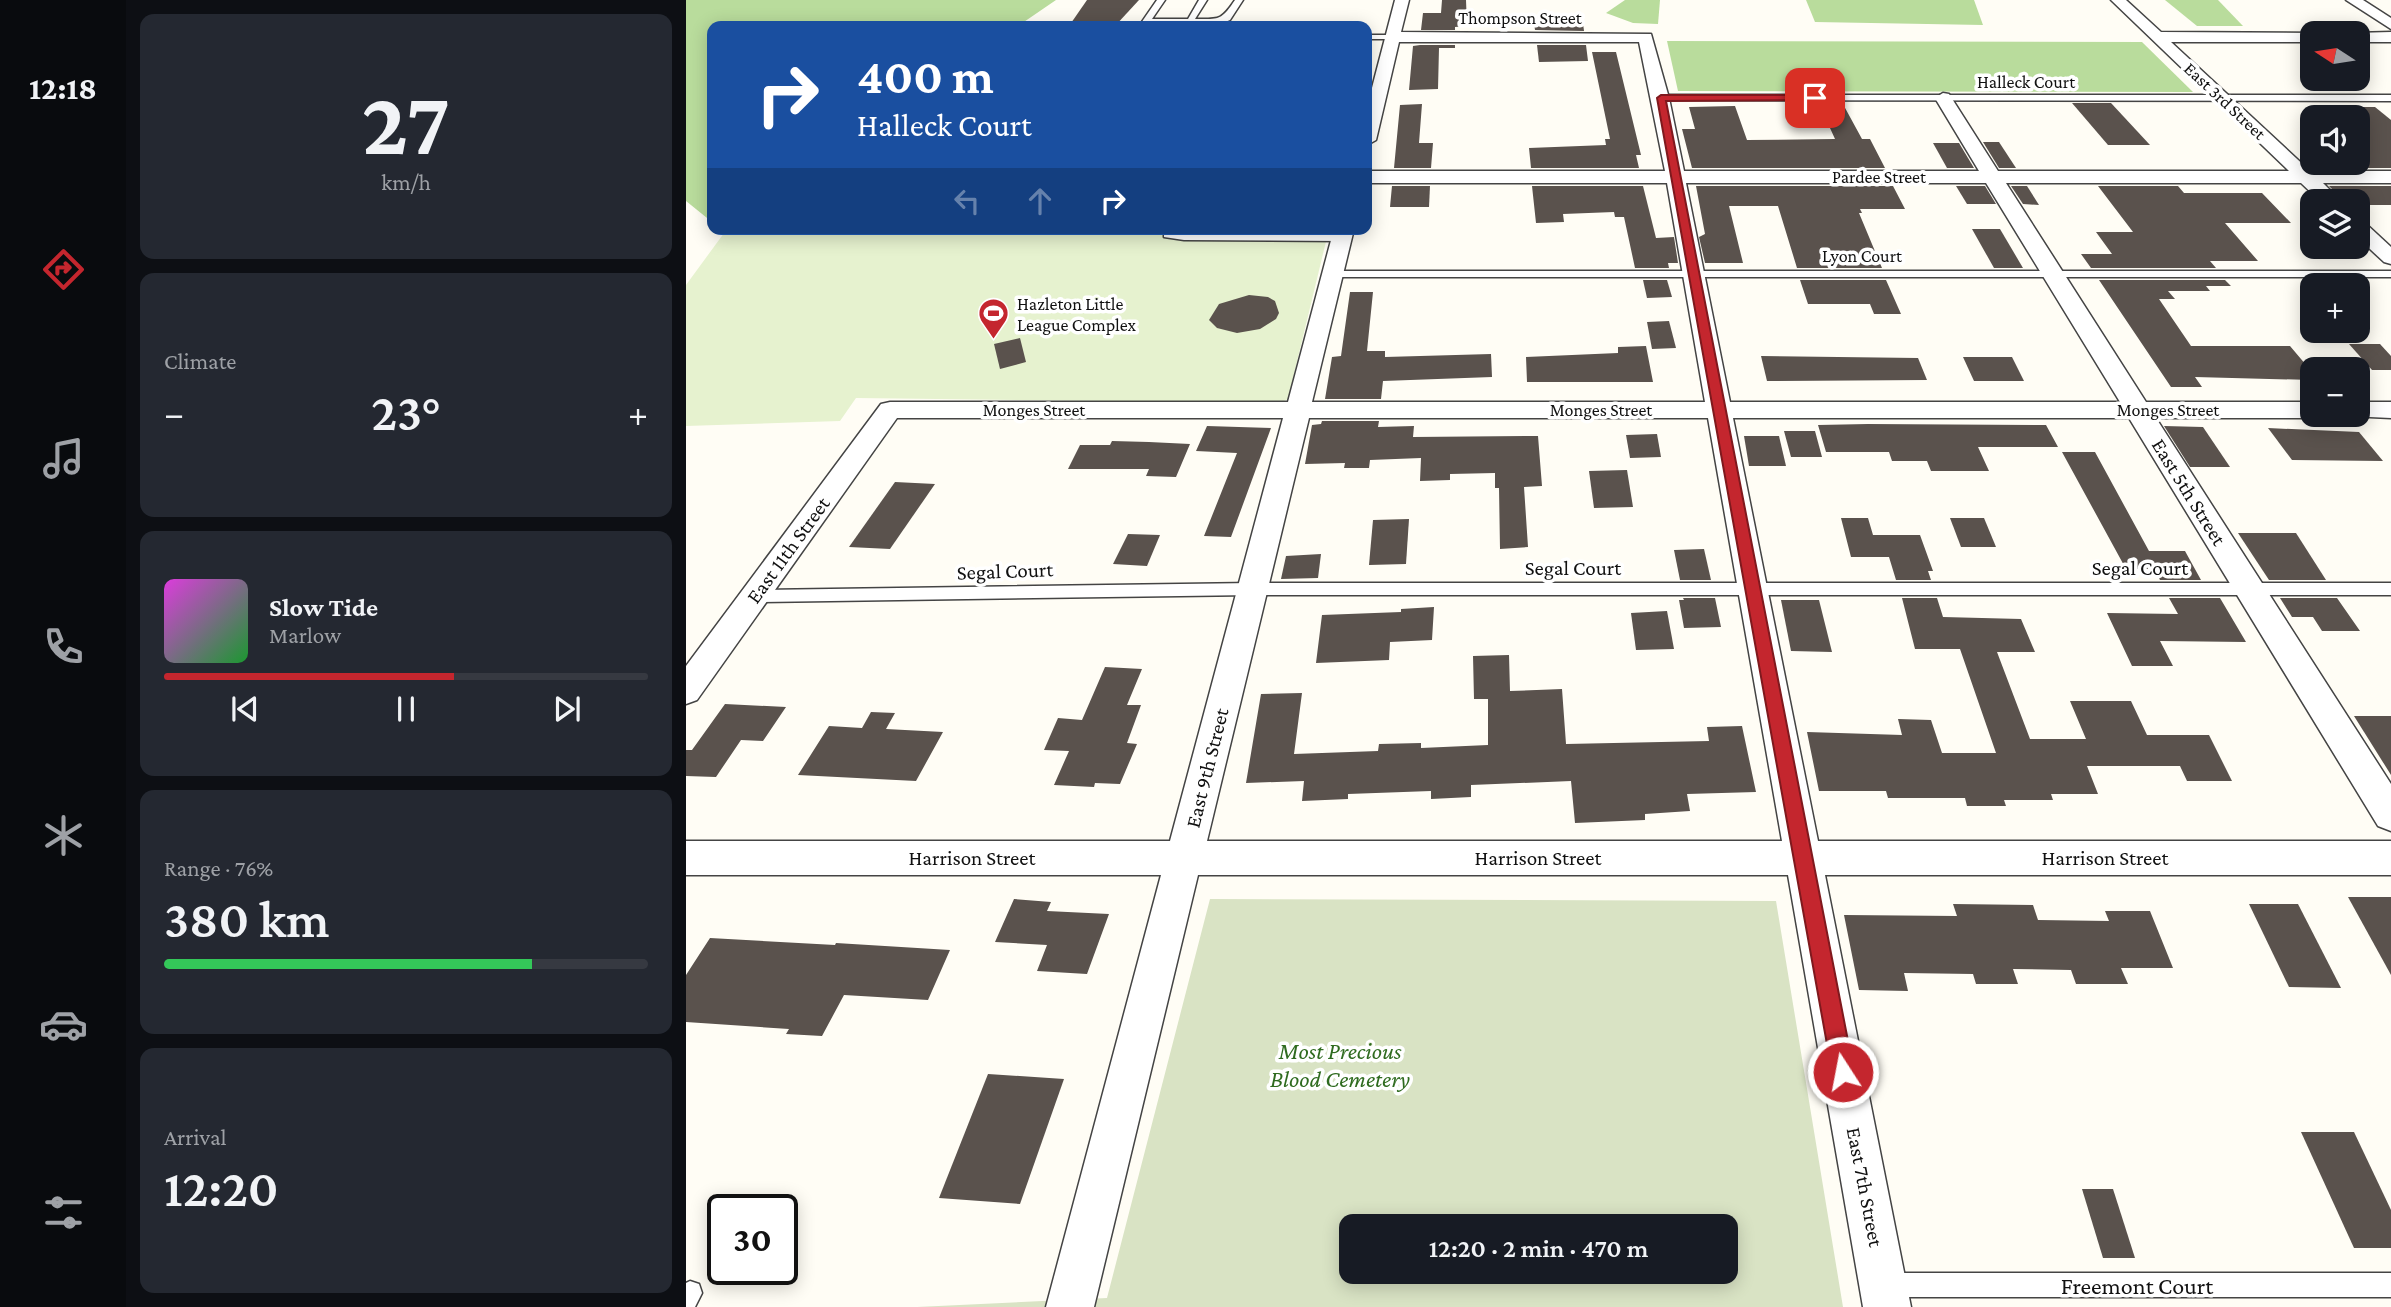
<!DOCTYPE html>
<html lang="en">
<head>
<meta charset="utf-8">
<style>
	:root { --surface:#171b24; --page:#242831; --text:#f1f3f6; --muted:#9ea1a6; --line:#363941; --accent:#c4262e }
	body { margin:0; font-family:"Crimson Pro",serif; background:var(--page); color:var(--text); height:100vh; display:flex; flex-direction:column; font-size:26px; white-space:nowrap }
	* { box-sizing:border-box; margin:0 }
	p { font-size:23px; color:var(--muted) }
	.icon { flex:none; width:38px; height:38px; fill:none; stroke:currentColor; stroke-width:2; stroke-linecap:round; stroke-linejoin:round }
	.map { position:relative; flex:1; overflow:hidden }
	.panel { display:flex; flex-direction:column; gap:14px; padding:14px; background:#0d0f14; width:560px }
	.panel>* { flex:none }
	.banner { position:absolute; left:21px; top:21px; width:665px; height:214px; border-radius:14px; box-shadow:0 4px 18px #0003; background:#1a4fa0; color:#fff; overflow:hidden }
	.needle { width:46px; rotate:282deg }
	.fabs { position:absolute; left:1614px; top:21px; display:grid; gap:14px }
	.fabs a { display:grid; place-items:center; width:70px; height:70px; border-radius:14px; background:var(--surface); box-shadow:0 4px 18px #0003; font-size:35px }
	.speed { position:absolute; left:21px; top:1194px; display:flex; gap:14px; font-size:35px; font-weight:700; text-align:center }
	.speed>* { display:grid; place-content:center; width:91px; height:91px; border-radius:50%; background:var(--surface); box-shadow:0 4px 18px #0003; line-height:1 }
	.speed .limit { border:4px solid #111; border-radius:10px; background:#fff; color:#111 }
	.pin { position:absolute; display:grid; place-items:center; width:60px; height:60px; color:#fff; margin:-30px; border-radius:14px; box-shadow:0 4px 10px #0006 }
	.me { position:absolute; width:77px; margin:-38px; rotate:349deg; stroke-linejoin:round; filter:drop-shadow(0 0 5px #0008) }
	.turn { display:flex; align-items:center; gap:24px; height:147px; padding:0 35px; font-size:32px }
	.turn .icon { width:91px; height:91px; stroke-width:2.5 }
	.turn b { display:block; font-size:49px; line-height:60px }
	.lanes { display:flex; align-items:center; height:66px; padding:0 35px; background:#0003; justify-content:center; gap:35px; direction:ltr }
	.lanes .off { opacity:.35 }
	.big { font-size:52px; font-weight:600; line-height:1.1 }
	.panel .widget { flex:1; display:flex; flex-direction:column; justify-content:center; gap:10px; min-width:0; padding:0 24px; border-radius:14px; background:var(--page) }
	.panel .dial { align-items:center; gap:0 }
	.dial b { font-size:91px; line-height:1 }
	.song { display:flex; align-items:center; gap:21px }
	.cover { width:84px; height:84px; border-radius:10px; background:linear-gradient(135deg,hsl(300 70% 55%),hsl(130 70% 35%)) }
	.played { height:7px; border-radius:4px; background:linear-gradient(90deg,var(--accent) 60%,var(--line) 60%) }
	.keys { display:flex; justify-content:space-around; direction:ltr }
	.heat { display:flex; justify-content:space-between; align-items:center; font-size:38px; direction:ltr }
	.charge { height:10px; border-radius:5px; background:linear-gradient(90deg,#34c759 76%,var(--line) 0) }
	.trip { position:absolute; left:653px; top:1214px; width:399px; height:70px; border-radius:14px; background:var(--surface); box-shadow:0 4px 18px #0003; font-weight:600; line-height:70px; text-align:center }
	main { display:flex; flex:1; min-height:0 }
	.tab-bar { display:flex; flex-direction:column; width:126px; justify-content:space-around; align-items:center; background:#090b0e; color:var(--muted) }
	.tab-bar .icon { width:49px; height:49px }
	.tab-bar .active { color:var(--accent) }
	.tab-bar b { font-size:32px; color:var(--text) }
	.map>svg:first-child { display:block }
	.forest { fill:#b9dc9c }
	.cemetery { fill:#d9e3c4; fill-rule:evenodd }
	.pitch { fill:#e6f2cf }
	.building { fill:#5a524d }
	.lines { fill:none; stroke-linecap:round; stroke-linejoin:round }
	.lane-casing { stroke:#444; stroke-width:3 }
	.street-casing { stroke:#444; stroke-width:3 }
	.lane { fill:#fff; fill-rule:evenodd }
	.street { fill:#fff; fill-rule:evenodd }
	.route { fill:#c4262e; stroke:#7f191e; stroke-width:2 }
	.labels { text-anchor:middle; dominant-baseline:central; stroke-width:7; stroke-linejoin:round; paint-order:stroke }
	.far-street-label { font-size:18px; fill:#111; stroke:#fff }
	.far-poi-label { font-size:18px; fill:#111; stroke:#fff; text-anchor:start }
	.street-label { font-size:21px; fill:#111; stroke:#fff }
	.near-park-label { font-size:24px; font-style:italic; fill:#2f6b1f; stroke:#fff }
	.near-street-label { font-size:24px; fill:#111; stroke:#fff }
</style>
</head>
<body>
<main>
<nav class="tab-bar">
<b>12:18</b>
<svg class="icon active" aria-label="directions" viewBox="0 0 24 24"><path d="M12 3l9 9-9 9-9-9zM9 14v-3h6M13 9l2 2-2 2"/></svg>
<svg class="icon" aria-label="music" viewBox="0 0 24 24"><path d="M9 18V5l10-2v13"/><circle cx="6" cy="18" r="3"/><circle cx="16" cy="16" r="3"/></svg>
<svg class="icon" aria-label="phone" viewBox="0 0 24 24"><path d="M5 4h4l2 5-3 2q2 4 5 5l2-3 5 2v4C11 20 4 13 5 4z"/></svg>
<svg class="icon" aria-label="climate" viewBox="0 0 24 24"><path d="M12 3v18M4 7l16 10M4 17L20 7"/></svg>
<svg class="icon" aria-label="car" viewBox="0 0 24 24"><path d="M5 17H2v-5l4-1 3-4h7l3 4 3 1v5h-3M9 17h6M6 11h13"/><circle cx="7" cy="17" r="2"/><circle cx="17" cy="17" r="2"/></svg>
<svg class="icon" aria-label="filters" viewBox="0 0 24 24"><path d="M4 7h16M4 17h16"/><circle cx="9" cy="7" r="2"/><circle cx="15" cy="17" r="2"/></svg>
</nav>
<section class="panel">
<div class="widget dial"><b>27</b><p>km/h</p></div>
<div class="widget"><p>Climate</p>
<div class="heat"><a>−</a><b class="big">23°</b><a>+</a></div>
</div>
<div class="widget">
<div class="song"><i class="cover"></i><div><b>Slow Tide</b><p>Marlow</p></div></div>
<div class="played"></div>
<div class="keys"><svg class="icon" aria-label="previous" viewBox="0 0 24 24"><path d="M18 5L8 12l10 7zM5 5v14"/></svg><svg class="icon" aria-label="pause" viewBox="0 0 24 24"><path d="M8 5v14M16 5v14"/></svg><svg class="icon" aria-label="next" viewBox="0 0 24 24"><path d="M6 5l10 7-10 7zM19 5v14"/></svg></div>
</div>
<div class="widget"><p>Range · 76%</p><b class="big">380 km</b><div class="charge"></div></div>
<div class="widget"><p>Arrival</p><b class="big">12:20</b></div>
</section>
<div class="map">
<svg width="1705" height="1307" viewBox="0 0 1705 1307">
	<rect width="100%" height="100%" fill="#fffdf5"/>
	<g class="forest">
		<polygon points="0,0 370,0 332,26 26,26 26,222 0,201"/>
		<polygon points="939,0 974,0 972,24 947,23 920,13"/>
		<polygon points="1120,0 1288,0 1297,25 1129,22"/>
		<polygon points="1479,0 1532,0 1557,26 1511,26"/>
		<polygon points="981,41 1456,42 1507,92 992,91"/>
	</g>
	<path class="cemetery" d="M524 899 1090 901 1157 1307H231L421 1298ZM665 1227H1040V1272H665Z"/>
	<polygon class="pitch" points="41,229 643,229 602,399 594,403 170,398 154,421 0,426 0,285"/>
	<g class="building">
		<polygon points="401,0 453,0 429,26 383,26"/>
		<polygon points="756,0 780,0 781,26 769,27 769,30 735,30 737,13 755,13"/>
		<polygon points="847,16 896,16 898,31 849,30"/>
		<polygon points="734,45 769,45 769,48 753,48 752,89 723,90 727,46"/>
		<polygon points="851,45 900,45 902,61 853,62"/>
		<polygon points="906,52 930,52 955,155 950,155 953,168 845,168 843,148 920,145 919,139 924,139"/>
		<polygon points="1386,103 1425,103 1464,145 1422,145"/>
		<polygon points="736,104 733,143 747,143 745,168 708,168 714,105"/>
		<polygon points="1049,106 1061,140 1149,139 1134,106 1158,106 1176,139 1184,139 1199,168 1006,168 996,129 1009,129 1003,107"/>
		<polygon points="1671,107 1689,107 1705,120 1705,168 1671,168"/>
		<polygon points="1297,142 1313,142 1330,168 1313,168"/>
		<polygon points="1247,143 1273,143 1288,168 1261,168"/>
		<polygon points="706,186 744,186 743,207 704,207"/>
		<polygon points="846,186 957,186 970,238 988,237 992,263 982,263 983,268 949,268 938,217 929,217 928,212 877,214 878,222 850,223"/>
		<polygon points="1010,186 1207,186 1219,209 1174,209 1176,213 1173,213 1196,268 1111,268 1092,206 1043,206 1057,263 1019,263 1013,237 1019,234"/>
		<polygon points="1270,186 1299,186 1310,204 1281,204"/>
		<polygon points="1325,186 1341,186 1353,205 1337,204"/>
		<polygon points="1412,186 1492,186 1498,193 1576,193 1605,223 1539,223 1572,261 1524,261 1530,268 1405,268 1395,254 1426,254 1410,232 1447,232"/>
		<polygon points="1643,186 1705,186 1705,205 1671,205 1671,201 1658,201"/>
		<polygon points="1286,229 1314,229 1337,268 1308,268"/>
		<polygon points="957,280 981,280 986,297 961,298"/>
		<polygon points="1114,280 1200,280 1215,314 1188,314 1184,304 1122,304"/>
		<polygon points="1413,280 1539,280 1545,286 1520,286 1524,291 1482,291 1489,299 1473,299 1505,346 1604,346 1626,372 1626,380 1509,377 1516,387 1485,387"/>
		<polygon points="664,292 687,292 681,351 699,351 699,357 805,354 806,377 697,381 695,399 639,399 646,357 655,356"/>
		<polygon points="563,295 582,297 589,301 593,313 590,319 574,329 551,333 531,328 523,320 533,304"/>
		<polygon points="983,321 990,348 966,349 961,322"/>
		<polygon points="334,338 340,362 314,369 308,344"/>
		<polygon points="1663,344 1694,344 1705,356 1705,370 1686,370"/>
		<polygon points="960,346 967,382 841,382 840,357 932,353 932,347"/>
		<polygon points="1075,356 1232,358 1241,380 1081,381"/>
		<polygon points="1277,357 1326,357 1338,381 1288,381"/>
		<polygon points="636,421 693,421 692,427 728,426 727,437 852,436 856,486 838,487 842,547 814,549 813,488 809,488 809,473 764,474 764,480 734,481 735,458 684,460 683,468 658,468 659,463 619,464 626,425 635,424"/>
		<polygon points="1182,424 1360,425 1372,447 1292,447 1303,471 1245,471 1241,461 1206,461 1203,452 1140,452 1132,425"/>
		<polygon points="521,426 585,428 545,537 518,536 551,453 510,451"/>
		<polygon points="1478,426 1517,427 1544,467 1504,467"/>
		<polygon points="1582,428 1673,432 1697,461 1606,460"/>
		<polygon points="1098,431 1129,431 1136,457 1105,457"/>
		<polygon points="971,434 975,457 944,458 940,435"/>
		<polygon points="1058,436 1093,436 1100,466 1063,466"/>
		<polygon points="426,441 463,442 504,444 490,477 460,476 463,469 382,469 394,445 424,445"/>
		<polygon points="1376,452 1409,452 1463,551 1499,551 1515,580 1474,580 1468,569 1440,569"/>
		<polygon points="941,470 947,507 908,508 903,471"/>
		<polygon points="209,482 249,484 204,549 163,547"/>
		<polygon points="1155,518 1182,518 1187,535 1234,535 1247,571 1242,571 1245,580 1210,580 1203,557 1165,557"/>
		<polygon points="1264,518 1298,518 1310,547 1275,547"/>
		<polygon points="723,519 720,564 683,565 687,520"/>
		<polygon points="1552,533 1610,533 1640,580 1583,580"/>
		<polygon points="442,534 474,535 461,566 427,564"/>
		<polygon points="1018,549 1025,580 994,580 988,550"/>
		<polygon points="635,554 632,578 595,579 600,556"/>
		<polygon points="997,598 1029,598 1035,627 998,628 993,600 998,600"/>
		<polygon points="1216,598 1251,598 1257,617 1335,619 1349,652 1311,652 1344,739 1400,739 1384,701 1445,701 1461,735 1523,735 1546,781 1501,781 1494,766 1401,766 1412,794 1365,794 1367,800 1318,800 1320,806 1281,806 1279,798 1202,798 1200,791 1133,791 1121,732 1216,735 1212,719 1245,720 1256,753 1310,753 1274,649 1229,649"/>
		<polygon points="1483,598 1534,598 1560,642 1474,641 1487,666 1446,666 1421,613 1492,614"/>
		<polygon points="1594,598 1651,598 1674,631 1636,631 1627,617 1606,617"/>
		<polygon points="1095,600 1133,600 1146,652 1105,651"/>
		<polygon points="748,607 746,640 704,642 703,660 630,663 636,615 715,612 715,609"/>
		<polygon points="981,611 988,649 950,650 945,613"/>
		<polygon points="823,655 824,691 876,689 880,744 1023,741 1021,727 1056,726 1070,792 1001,794 1004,811 959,814 959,820 889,823 885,781 785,785 785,797 745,799 745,791 662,794 662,799 616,801 618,781 560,783 575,694 616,693 608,754 692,751 693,744 735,743 735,748 802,745 802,699 788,699 787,656"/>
		<polygon points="419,667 456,669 441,705 455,705 441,743 451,744 434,784 409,783 408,787 368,785 383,751 358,750 372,718 396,720"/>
		<polygon points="39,704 100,707 77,741 55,740 30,777 0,776 0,750 6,750"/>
		<polygon points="185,712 209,713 200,729 257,732 230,781 112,775 143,726 176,728"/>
		<polygon points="1668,716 1705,716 1705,775"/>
		<polygon points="1662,897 1705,897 1705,975"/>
		<polygon points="328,899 365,902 361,911 423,914 401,974 351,971 361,945 309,942"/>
		<polygon points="1267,904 1347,905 1352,920 1423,921 1419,911 1464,911 1487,968 1435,968 1442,984 1390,984 1385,970 1327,969 1332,984 1290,984 1287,974 1218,973 1222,991 1173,990 1158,915 1271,916"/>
		<polygon points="1563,904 1612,904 1655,988 1603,987"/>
		<polygon points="24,938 149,945 150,943 264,950 242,1000 158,995 136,1036 100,1034 103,1029 0,1022 0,975"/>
		<polygon points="302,1074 378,1079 334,1204 253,1198"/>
		<polygon points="1615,1132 1668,1132 1705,1210 1705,1248 1668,1248"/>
		<polygon points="1396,1189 1427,1189 1449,1258 1417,1258"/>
	</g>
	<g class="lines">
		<defs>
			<g id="lane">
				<path d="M471 0H479L466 19H502L513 0H521L509 19C533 19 535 21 549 0H557L544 20 537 23H463L461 26H453Z"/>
				<polygon points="681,35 707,35 711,37 707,39 681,39"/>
				<polygon points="975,95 1705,95 1705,101 972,100 972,96"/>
				<polygon points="478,229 488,229 488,233 498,234 656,235 661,238 656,241 498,240 478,237"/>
				<polygon points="1705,271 1705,277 647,277 642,274 647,271"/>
				<polygon points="1705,583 1705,595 567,595 69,602 62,596 69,590 567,583"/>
				<polygon points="1200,1273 1705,1273 1705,1297 1200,1297 1191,1294 1188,1285 1191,1276"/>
				<polygon points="4,1281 13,1284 16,1293 9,1307 0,1307 0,1283"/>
			</g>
			<g id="street">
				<path d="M709 0H723L715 32 965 34 983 98 998 171H1293L1249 98 1257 93 1263 94 1312 171H1603L1425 0H1440L1475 32 1629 33H1626V42H1485L1624 171H1705V183H1637L1655 201H1634L1615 183H1320L1460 402H1626V415H1635L1626 418H1470L1705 784V831L1692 826 1443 418H1047L1132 841H1705V875H1139L1225 1307H1177L1102 875H512L408 1307H360L475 875H0V841H484L597 418H211L11 700 0 704V666L195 404 204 402H602L648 229H668L626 402H1019L981 183H681V171H979L953 42H713L690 140 681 145V107ZM1000 183H1300L1434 402H1044ZM623 418H1022L1096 841H521Z"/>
				<polygon points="1660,0 1677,0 1705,18 1705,29"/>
				<polygon points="1705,32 1705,42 1671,42 1671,33 1668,33"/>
				<polygon points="1671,220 1678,222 1705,247 1705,264 1698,262 1671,237"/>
				<polygon points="1671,402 1705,402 1705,418 1662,416 1671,415"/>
			</g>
		</defs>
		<use href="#lane" class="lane-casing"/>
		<use href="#street" class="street-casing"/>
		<use href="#lane" class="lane"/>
		<use href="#street" class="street"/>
	</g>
	<polygon class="route" points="1129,95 1132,100 980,101 1168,1072 1165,1079 1157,1082 1150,1079 1146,1072 971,98 975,95"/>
	<defs>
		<symbol id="stadium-pin" viewBox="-11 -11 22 30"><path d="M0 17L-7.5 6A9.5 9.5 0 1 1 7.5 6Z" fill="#c4262e" stroke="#fff"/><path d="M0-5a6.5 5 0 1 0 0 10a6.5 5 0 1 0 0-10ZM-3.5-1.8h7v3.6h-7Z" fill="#fff"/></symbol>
	</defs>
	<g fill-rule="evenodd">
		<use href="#stadium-pin" x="290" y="296" width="35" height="47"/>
	</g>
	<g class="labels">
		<g class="far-street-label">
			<text x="834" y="18">Thompson Street</text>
			<text x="1340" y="82">Halleck Court</text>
			<text transform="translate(1539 101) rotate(43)">East 3rd Street</text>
			<text x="1193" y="177">Pardee Street</text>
			<text x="1176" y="256">Lyon Court</text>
			<text x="348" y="410">Monges Street</text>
			<text x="915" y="410">Monges Street</text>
			<text x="1482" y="410">Monges Street</text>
		</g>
		<g class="far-poi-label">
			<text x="331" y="304">Hazleton Little<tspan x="331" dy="21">League Complex</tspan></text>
		</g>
		<g class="street-label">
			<text transform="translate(1503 492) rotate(58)">East 5th Street</text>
			<text transform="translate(102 550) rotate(-54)">East 11th Street</text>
			<text x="887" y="568">Segal Court</text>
			<text x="1454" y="568">Segal Court</text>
			<text transform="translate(319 571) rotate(-2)">Segal Court</text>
			<text transform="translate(521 768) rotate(-76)">East 9th Street</text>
			<text x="286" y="858">Harrison Street</text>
			<text x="852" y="858">Harrison Street</text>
			<text x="1419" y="858">Harrison Street</text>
			<text transform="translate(1179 1187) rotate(79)">East 7th Street</text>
		</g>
		<g class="near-park-label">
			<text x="654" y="1050">Most Precious<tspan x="654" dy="28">Blood Cemetery</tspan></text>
		</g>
		<g class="near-street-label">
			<text x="1451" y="1285">Freemont Court</text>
		</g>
	</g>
</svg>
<div class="fabs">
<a><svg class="needle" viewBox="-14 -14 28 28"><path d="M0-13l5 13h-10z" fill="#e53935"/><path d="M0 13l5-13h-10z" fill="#9ea1a6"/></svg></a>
<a><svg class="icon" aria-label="sound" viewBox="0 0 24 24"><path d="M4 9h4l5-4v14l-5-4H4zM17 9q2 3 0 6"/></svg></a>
<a><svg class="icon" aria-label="layers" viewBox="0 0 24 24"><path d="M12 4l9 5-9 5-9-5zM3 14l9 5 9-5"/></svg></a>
<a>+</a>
<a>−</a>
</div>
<div class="speed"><div class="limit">30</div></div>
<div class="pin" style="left:1129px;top:98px;background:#d93025"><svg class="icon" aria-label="arrive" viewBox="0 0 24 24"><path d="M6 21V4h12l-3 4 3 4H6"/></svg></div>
<svg class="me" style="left:1157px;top:1072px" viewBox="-20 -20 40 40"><circle r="17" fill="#c4262e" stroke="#fff" stroke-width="3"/><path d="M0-11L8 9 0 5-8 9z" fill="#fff"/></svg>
<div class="trip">12:20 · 2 min · 470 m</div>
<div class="banner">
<div class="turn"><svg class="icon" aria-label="right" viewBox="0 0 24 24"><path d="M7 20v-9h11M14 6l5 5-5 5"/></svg><div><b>400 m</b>Halleck Court</div></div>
<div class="lanes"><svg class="icon off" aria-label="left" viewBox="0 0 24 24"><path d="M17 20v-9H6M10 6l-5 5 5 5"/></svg><svg class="icon off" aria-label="ahead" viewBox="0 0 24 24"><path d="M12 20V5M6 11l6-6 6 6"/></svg><svg class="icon" aria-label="right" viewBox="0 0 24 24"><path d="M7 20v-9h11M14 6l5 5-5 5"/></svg></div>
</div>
</div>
</main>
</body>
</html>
